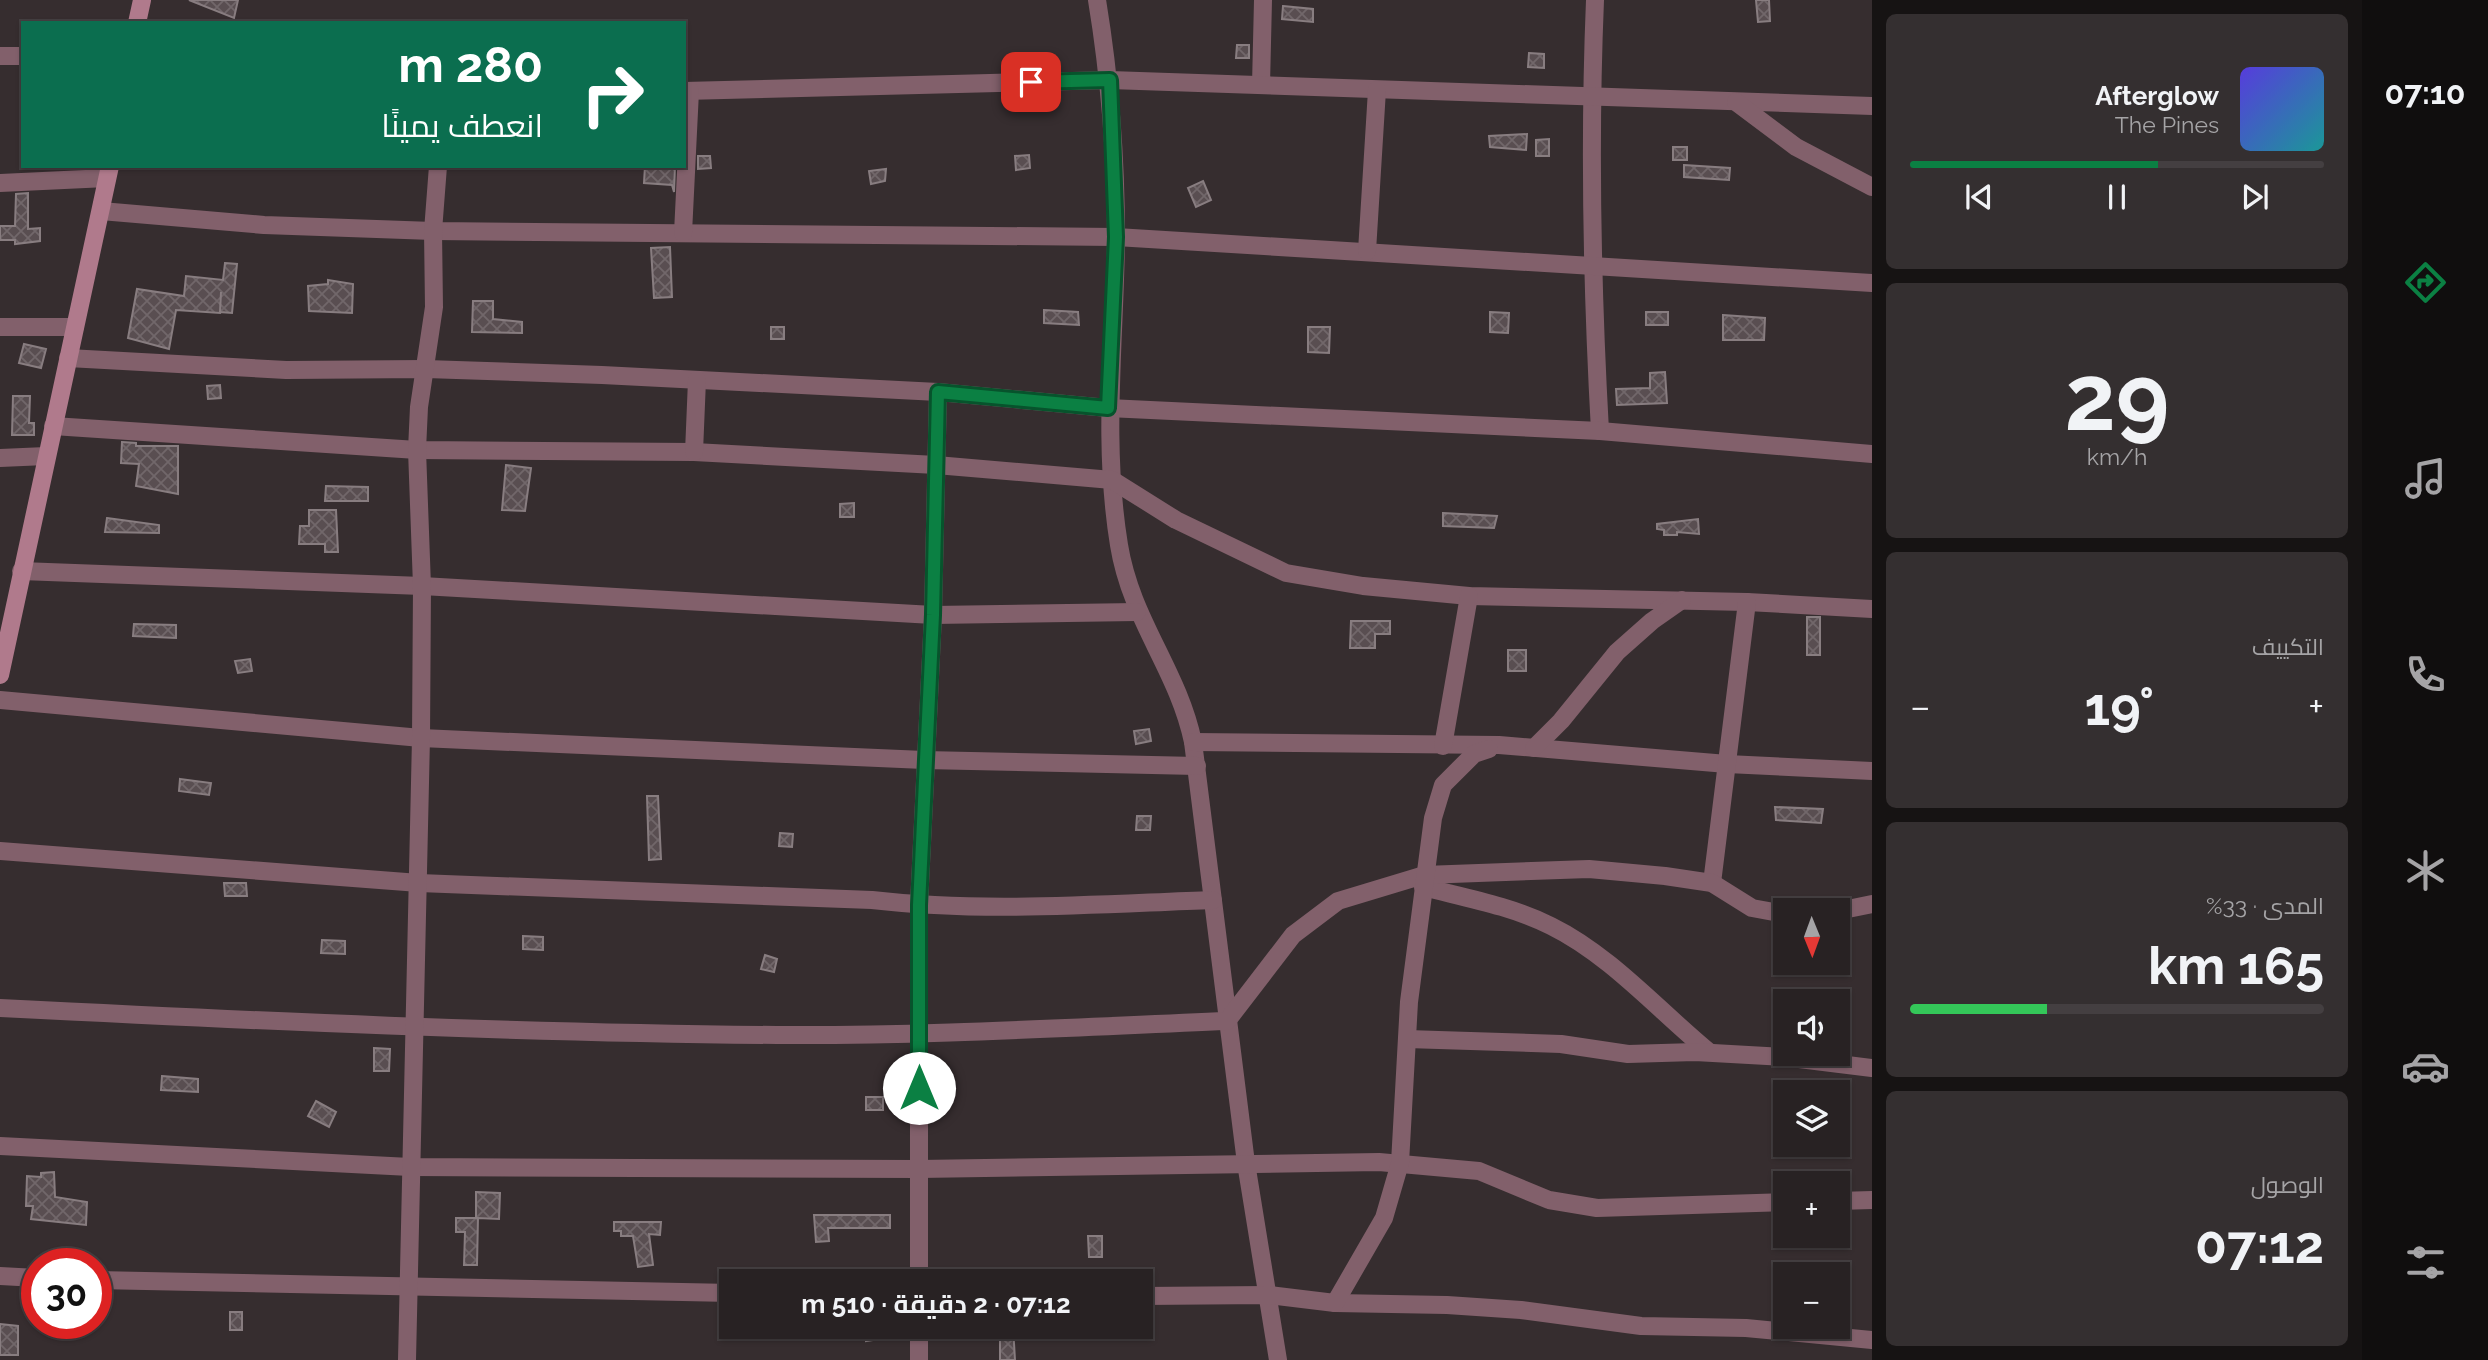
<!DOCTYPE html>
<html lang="ar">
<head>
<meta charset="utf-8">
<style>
	:root { --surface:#282223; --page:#342f30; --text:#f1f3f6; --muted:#a5a4a6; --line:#443f41; --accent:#0b8043 }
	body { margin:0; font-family:Raleway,Cairo,sans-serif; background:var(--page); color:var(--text); direction:rtl; height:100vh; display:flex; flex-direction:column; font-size:26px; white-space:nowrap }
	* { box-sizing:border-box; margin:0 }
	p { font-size:23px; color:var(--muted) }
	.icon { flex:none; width:38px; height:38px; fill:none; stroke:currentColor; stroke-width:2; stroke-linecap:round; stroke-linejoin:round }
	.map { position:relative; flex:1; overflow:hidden; direction:ltr }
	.details { display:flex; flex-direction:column; gap:14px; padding:14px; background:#161313; width:490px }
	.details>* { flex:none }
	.hud { position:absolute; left:21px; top:21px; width:665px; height:147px; border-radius:0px; box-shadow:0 2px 5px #0004,0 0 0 2px var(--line); direction:rtl; background:#0b6e4f; color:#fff; overflow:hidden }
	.needle { width:46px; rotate:179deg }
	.tools { position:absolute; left:1773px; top:898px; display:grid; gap:14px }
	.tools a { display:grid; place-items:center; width:77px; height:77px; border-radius:0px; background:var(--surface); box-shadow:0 2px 5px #0004,0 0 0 2px var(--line); font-size:35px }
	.speed { position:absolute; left:21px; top:1248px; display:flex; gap:14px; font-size:35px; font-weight:700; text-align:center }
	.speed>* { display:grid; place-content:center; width:91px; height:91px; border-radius:50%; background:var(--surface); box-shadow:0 2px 5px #0004,0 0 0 2px var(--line); line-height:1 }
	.speed .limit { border:10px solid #d22; background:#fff; color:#111 }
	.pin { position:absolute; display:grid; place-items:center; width:60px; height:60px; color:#fff; margin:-30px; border-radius:14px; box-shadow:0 4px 10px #0006 }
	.me { position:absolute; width:77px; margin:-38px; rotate:0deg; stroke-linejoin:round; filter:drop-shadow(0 0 5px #0008) }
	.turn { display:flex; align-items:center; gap:24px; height:147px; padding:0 28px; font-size:32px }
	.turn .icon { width:91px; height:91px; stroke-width:2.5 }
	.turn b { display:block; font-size:49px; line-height:60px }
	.big { font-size:52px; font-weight:700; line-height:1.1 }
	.details .tile { flex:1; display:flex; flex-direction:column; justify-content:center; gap:10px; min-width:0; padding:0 24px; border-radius:10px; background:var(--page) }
	.details .dial { align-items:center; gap:0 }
	.dial b { font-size:91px; line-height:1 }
	.song { display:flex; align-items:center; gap:21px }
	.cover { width:84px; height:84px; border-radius:10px; background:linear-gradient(135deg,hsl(250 70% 55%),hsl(180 70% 35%)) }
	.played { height:7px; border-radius:4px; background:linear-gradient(90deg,var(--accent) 60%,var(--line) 60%) }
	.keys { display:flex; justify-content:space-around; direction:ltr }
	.heat { display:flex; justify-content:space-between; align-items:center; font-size:38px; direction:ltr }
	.charge { height:10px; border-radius:5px; background:linear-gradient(90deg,#34c759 33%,var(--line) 0) }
	.trip { position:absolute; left:719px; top:1269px; width:434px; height:70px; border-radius:0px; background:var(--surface); box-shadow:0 2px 5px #0004,0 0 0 2px var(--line); font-weight:700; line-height:70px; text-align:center; direction:rtl }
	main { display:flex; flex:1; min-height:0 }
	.tabs { display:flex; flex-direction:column; width:126px; justify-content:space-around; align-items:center; background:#100e0e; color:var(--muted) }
	.tabs .icon { width:49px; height:49px }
	.tabs .on { color:var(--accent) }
	.tabs b { font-size:32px; color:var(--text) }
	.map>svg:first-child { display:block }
	.building { fill:url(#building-cross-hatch); stroke:#887d80; stroke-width:2 }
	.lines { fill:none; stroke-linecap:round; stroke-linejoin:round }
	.street { stroke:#82606b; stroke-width:18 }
	.secondary { stroke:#b07a8c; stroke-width:18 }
	.route-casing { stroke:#07532c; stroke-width:18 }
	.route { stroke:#0b8043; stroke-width:12 }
</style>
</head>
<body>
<main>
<nav class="tabs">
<b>07:10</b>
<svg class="icon on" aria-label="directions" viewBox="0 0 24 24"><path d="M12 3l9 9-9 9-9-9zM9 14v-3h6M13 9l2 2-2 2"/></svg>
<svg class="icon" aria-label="music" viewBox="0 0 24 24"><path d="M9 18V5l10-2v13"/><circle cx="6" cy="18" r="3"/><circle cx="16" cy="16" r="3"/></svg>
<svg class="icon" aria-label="phone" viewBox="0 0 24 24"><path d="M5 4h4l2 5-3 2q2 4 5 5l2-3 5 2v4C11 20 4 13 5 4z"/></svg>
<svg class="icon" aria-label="climate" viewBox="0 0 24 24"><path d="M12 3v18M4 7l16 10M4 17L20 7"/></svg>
<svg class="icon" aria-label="car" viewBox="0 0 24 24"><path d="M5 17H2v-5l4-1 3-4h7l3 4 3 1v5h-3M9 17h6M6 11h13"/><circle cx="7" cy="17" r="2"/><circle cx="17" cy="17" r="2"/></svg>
<svg class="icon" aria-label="filters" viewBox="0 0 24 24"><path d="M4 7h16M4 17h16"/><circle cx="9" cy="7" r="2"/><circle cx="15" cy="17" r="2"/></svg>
</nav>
<section class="details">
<div class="tile">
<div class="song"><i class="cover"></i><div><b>Afterglow</b><p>The Pines</p></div></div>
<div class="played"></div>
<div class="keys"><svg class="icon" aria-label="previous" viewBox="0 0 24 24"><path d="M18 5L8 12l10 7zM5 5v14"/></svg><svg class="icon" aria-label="pause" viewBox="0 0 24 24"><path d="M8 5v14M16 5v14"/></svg><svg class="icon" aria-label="next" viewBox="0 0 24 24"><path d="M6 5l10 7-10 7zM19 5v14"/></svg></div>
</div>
<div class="tile dial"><b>29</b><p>km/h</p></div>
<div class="tile"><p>التكييف</p>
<div class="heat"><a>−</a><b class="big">19°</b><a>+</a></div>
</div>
<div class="tile"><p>المدى · 33%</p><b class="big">165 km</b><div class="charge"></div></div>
<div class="tile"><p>الوصول</p><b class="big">07:12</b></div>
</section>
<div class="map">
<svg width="1872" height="1360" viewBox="0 0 1872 1360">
	<defs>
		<pattern id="building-cross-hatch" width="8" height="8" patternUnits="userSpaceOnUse" patternTransform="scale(1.75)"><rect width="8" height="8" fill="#594e51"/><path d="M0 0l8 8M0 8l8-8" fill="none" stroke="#71676a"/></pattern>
	</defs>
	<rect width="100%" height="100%" fill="#362d2f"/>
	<g class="building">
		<polygon points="189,0 238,0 234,18"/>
		<polygon points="1756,0 1769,0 1770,21 1758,22"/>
		<polygon points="1283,6 1313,9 1313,22 1282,19"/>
		<polygon points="1237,45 1249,45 1249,58 1236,58"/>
		<polygon points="1529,53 1544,54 1544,68 1528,67"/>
		<polygon points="1527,134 1526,150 1490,147 1489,136"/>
		<polygon points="1549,139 1549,156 1536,156 1536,140"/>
		<rect x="1673" y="147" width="14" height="13"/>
		<polygon points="1029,155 1030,168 1016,170 1015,156"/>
		<polygon points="698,156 710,156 711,168 698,169"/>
		<polygon points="1684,165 1730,168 1729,180 1684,177"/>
		<polygon points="645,166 675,166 674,192 672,185 644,183"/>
		<polygon points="886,169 885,181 871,184 869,171"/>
		<polygon points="1203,181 1211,200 1196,207 1188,188"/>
		<polygon points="28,193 28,229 40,228 40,241 15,244 15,240 0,240 0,226 15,226 16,194"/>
		<polygon points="670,247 672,297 654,298 651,248"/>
		<polygon points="225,263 237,264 232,313 220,312 221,292 220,313 176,310 169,349 128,338 137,289 184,296 186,276 223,280"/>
		<polygon points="328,280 353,284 352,313 309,311 308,286 328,284"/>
		<polygon points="473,301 493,301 493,319 522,322 522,333 472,332"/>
		<polygon points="1044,310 1078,312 1079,325 1044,323"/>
		<polygon points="1490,312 1509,313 1508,333 1490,332"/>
		<rect x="1646" y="312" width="22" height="13"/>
		<polygon points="1723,315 1765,318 1764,340 1723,340"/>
		<rect x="771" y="327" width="13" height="12"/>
		<polygon points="1308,327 1330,327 1329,353 1308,352"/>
		<polygon points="24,344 46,349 41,368 19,363"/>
		<polygon points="1665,372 1667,403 1617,405 1616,389 1650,388 1650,373"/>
		<polygon points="220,385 221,398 208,399 207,386"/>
		<polygon points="13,396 30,396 29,423 34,423 34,435 12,435"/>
		<polygon points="122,442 136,443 136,446 178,446 178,494 136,486 139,464 121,463"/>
		<polygon points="506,465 531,468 525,511 502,510"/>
		<polygon points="326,486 368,487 368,501 325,501"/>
		<polygon points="854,503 854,517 840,517 840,504"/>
		<polygon points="309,510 336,510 338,552 325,552 325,544 299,544 300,526 309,526"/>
		<polygon points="1443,513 1497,516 1494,528 1443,526"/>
		<polygon points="107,518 159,525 159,533 105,532"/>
		<polygon points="1698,519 1699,534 1677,532 1677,535 1664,535 1664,530 1657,529 1657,524"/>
		<rect x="1807" y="617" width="13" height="38"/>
		<polygon points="1351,621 1390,621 1390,634 1375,634 1375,648 1350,648"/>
		<polygon points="134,624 176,625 176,638 133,636"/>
		<rect x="1508" y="650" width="18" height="21"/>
		<polygon points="250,659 252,671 238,673 235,661"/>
		<polygon points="1149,729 1151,741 1136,744 1134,731"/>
		<polygon points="180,779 211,783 209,795 179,791"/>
		<polygon points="647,796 658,796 661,859 649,860"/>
		<polygon points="1775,807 1823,809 1821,823 1776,820"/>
		<polygon points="1137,816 1151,816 1150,830 1136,830"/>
		<polygon points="780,833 793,834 792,847 779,846"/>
		<polygon points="224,883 246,883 247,896 225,896"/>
		<polygon points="523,936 543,937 543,950 523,949"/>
		<polygon points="322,940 345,941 345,954 321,953"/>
		<polygon points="765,955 777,959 774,972 761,969"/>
		<polygon points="374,1048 390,1049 389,1071 374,1071"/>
		<polygon points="162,1076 198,1079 198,1092 161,1090"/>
		<rect x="866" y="1097" width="17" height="13"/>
		<polygon points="316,1101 336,1112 329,1127 308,1116"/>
		<polygon points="54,1172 55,1197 87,1202 86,1225 31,1219 33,1206 26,1206 27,1176 41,1177 41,1173"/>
		<polygon points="476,1192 500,1193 499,1219 478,1218 477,1265 464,1265 465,1232 456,1232 456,1218 476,1218"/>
		<polygon points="814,1215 890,1215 890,1228 828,1228 829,1241 816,1242"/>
		<polygon points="614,1222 661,1222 660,1235 649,1234 653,1265 638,1267 633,1236 621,1236 621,1231 614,1231"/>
		<polygon points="1088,1236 1102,1236 1102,1257 1089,1257"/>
		<rect x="230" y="1312" width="12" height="18"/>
		<polygon points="0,1324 18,1326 18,1355 0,1355"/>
		<polygon points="865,1326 879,1326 880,1339 866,1341"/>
		<polygon points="1000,1326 1013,1326 1015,1360 1000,1360"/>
	</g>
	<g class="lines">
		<g class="street">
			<path d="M1097 0C1110 79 1116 158 1116 238 1115 341 1102 441 1119 545 1131 620 1178 670 1193 742L1246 1163 1278 1360"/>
			<path d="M1595 0C1589 144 1592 287 1600 431"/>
			<polyline points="0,56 23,56"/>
			<polyline points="1261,85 1263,0"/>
			<polyline points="684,91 1110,80 1872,106"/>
			<polyline points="1736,102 1796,147 1872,187"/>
			<polyline points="0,183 107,178"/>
			<polyline points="101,211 264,225 433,231 1116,237 1872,283"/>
			<polyline points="683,233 690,91"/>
			<polyline points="1367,251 1377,90"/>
			<polyline points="0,327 75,327"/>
			<polyline points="68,358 286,370 426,369 602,375 938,392 1108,408 1600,431 1872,454"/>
			<polyline points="53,426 417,450 694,452 936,465 1112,480 1176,520 1286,573 1363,586 1469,596 1747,602 1872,609"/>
			<polyline points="694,452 697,380"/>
			<polyline points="0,458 46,456"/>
			<polyline points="21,571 422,586 933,615 1137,612"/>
			<polyline points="0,700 421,738 924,760 1197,766"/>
			<polyline points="1193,742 1499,745 1727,764 1872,771"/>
			<polyline points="1443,746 1469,596"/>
			<polyline points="1534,748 1561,721 1617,652 1652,621 1682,600"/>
			<path d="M0 851 419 883 872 900C985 913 1099 904 1213 900"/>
			<polyline points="1712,883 1747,602"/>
			<path d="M1423 887C1466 898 1511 906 1551 926 1610 955 1658 1010 1709 1052"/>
			<polyline points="1838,911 1872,904"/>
			<path d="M0 1008C259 1021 518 1033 777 1035 927 1036 1077 1027 1227 1021L1293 935 1338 901 1424 875 1589 869 1665 876 1712 883 1752 908 1785 914"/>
			<polyline points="1407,1039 1561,1044 1628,1054 1695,1052 1783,1057 1872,1068"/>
			<polyline points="0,1146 410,1167 919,1169 1379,1162 1479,1171 1549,1200 1597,1208 1785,1202"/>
			<polyline points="1838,1201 1872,1200"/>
			<polyline points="0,1276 37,1278"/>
			<polyline points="96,1280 732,1293"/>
			<polyline points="919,1281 919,905 933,615 938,392"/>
			<polyline points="1141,1296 1269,1295 1335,1303 1447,1305 1521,1310 1641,1326 1746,1328 1872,1340"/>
			<polyline points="1335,1303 1384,1218 1400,1163 1409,1002 1433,818 1443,785 1474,754 1489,749"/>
			<polyline points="919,1326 919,1360"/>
			<polyline points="407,1360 421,738 422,586 417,450 419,407 434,307 433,231 438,166"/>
		</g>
		<g class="secondary">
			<polyline points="137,23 142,0"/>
			<polyline points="0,675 110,166"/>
		</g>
	</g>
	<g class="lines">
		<defs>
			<polyline id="route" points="919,1088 919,905 933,615 938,392 1108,408 1116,237 1110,80 1031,82"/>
		</defs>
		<use href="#route" class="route-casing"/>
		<use href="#route" class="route"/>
	</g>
</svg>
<div class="tools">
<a><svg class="needle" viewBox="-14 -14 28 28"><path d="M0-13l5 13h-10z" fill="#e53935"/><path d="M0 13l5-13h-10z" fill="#a5a4a6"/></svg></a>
<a><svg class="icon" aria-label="sound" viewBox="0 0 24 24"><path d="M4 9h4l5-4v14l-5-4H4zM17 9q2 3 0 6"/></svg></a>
<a><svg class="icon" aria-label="layers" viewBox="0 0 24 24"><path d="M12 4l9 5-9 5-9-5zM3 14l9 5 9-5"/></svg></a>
<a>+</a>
<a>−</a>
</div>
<div class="speed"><div class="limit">30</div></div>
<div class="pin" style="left:1031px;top:82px;background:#d93025"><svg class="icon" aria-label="arrive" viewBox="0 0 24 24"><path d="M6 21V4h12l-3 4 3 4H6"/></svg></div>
<svg class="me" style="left:919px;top:1088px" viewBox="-20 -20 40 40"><circle r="19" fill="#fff"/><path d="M0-13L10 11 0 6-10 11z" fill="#0b8043"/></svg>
<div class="trip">07:12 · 2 دقيقة · 510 m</div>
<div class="hud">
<div class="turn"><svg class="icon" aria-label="right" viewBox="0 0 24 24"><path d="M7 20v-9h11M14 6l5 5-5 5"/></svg><div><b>280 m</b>انعطف يمينًا</div></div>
</div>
</div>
</main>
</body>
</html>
